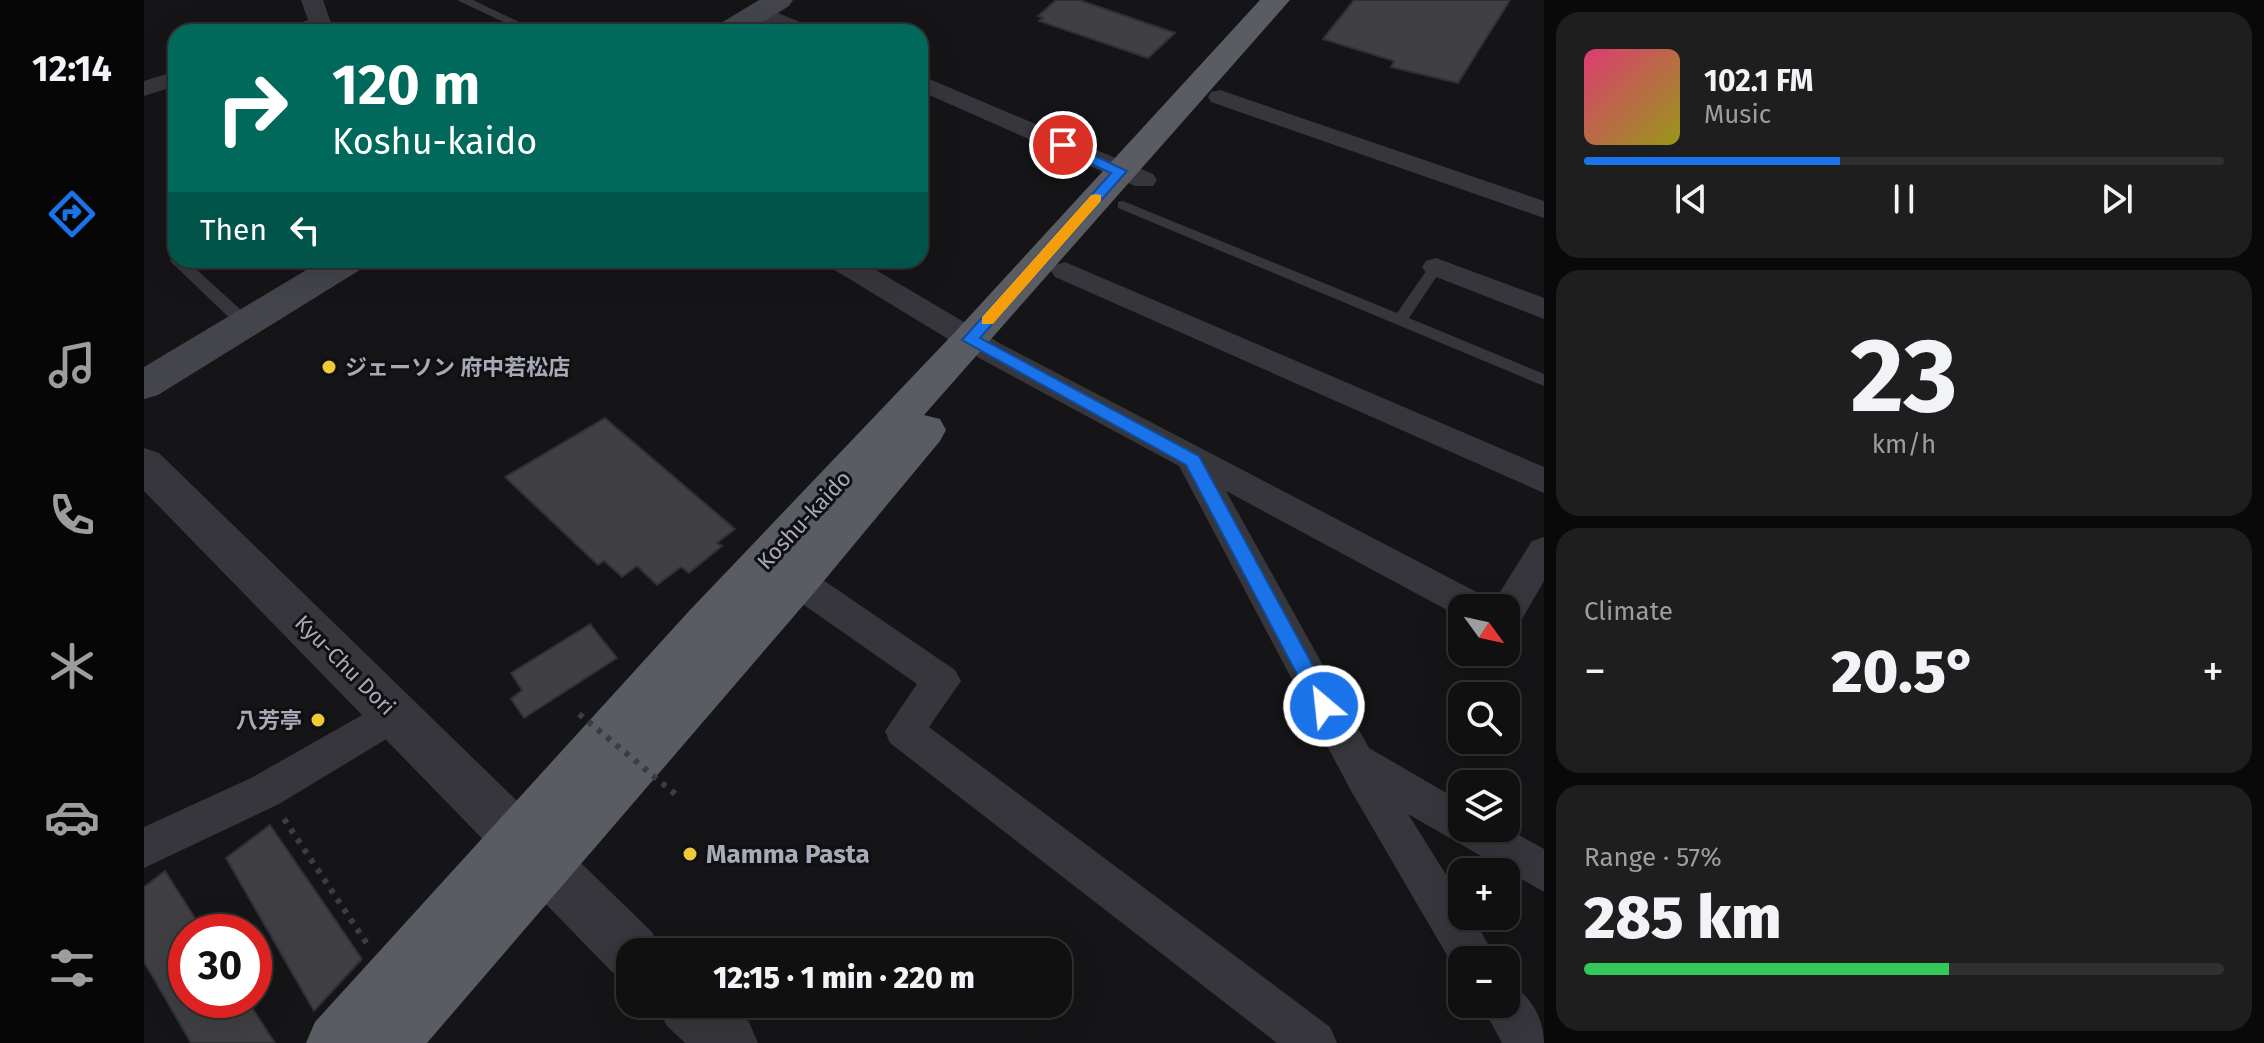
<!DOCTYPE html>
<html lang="en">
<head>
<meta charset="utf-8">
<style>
	:root { --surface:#101011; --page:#1e1e1f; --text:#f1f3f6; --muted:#9c9d9f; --line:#303031; --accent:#1a73e8 }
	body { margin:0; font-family:"Fira Sans","Noto Sans JP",sans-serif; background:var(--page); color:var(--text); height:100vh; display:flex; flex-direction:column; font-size:30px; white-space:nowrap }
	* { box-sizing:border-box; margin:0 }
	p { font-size:26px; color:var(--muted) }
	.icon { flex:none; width:44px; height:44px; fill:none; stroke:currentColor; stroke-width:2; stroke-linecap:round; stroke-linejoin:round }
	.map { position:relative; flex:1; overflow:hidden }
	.panel { display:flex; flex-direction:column; gap:12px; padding:12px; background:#090909; width:720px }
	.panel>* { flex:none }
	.banner { position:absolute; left:24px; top:24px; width:760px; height:244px; border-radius:24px; box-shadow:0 8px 32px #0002,0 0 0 2px var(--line); background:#00695c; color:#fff; overflow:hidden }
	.needle { width:52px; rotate:123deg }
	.tools { position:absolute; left:1304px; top:594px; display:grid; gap:16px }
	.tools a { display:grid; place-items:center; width:72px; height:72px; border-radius:16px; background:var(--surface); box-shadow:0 8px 32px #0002,0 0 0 2px var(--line); font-size:40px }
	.speed { position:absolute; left:24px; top:914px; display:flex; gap:16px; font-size:40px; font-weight:700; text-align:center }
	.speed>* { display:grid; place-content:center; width:104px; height:104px; border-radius:50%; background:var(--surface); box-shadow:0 8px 32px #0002,0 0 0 2px var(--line); line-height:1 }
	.speed .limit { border:12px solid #d22; background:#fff; color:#111 }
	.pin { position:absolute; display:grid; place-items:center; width:68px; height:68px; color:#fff; margin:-34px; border:4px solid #fff; border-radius:50%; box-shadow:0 2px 8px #0007 }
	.me { position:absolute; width:88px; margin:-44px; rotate:332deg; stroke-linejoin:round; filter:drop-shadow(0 0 6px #0008) }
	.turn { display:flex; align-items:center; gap:28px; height:168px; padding:0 32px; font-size:36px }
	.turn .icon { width:104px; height:104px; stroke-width:2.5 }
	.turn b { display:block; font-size:56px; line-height:68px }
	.then { display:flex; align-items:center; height:76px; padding:0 32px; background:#0003; gap:16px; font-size:30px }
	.big { font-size:60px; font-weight:800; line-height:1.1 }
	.panel .widget { flex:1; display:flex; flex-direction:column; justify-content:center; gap:12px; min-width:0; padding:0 28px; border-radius:24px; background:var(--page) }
	.panel .dial { align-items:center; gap:0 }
	.dial b { font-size:104px; line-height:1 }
	.song { display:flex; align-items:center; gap:24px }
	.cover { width:96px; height:96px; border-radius:12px; background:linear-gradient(135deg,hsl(340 70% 55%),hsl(60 70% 35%)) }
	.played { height:8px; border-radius:4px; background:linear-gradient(90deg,var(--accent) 40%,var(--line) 40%) }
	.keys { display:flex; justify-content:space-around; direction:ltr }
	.heat { display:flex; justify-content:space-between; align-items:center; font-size:44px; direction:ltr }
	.charge { height:12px; border-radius:6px; background:linear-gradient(90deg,#34c759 57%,var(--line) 0) }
	.trip { position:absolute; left:472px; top:938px; width:456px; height:80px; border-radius:24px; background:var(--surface); box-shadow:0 8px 32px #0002,0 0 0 2px var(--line); font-weight:800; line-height:80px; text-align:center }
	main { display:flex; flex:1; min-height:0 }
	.tab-bar { display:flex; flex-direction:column; width:144px; justify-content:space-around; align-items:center; background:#060607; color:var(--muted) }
	.tab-bar .icon { width:56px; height:56px }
	.tab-bar .current { color:var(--accent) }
	.tab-bar b { font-size:36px; color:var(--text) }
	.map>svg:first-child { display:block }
	.building { fill:#3f3f44; stroke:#302f33; stroke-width:2 }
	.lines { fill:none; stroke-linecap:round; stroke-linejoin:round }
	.path { stroke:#3c3d43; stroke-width:6; stroke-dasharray:5 7; stroke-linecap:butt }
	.service { fill:#36363c; fill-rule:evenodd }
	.minor { fill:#36363c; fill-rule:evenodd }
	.tertiary { fill:#36363c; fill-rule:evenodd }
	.secondary { fill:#44454c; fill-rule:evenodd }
	.trunk { fill:#5a5c64; fill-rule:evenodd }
	.path-bridge { stroke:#3c3d43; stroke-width:6; stroke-dasharray:5 7; stroke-linecap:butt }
	.route { fill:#1a73e8; stroke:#114b97; stroke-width:2 }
	.slow { fill:#f59e0b }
	.poi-dot { fill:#eeca36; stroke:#101012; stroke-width:3 }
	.labels { text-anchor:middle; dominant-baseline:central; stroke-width:6; stroke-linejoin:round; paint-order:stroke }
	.poi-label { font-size:22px; font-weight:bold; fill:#a7aab7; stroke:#101012; text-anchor:start }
	.street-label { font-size:22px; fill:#a7aab7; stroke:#101012 }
	.near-poi-label { font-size:26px; font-weight:bold; fill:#a7aab7; stroke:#101012; text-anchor:start }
</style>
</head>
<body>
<main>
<nav class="tab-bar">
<b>12:14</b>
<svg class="icon current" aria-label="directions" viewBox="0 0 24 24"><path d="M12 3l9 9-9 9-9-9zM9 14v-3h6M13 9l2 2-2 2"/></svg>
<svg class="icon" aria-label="music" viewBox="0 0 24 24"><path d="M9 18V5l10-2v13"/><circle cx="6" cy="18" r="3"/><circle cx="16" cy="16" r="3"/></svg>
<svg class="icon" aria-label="phone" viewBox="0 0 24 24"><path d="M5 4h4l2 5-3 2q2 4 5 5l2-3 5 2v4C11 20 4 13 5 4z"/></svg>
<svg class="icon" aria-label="climate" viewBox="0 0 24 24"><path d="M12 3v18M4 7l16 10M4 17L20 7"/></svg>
<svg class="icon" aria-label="car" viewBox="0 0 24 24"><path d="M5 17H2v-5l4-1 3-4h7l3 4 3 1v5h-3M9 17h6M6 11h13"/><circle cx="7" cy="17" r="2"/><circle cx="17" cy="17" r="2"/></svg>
<svg class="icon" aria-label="filters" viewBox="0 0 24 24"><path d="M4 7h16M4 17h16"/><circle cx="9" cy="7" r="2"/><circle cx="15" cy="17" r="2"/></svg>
</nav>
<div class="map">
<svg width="1400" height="1043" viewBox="0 0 1400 1043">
	<rect width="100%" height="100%" fill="#151517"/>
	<g class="building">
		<polygon points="912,0 935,0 1031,33 1004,58 895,21 899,18 894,16"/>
		<polygon points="1210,0 1366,0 1314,83 1247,67 1250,61 1179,39"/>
		<polygon points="461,418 591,529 573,543 578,546 545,573 537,567 513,585 493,566 478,577 460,561 454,565 361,477"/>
		<polygon points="446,624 473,658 380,718 367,699 378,690 367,673"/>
		<polygon points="126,825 218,959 170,1011 82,858"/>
		<polygon points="21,871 60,932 42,932 42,1000 103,1000 131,1043 47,1043 0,962 0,887"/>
	</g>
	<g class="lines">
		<polyline class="path" points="140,819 223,944"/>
		<g class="service">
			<polygon points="313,0 329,0 396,32 380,32"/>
			<polygon points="176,19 198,29 200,32 185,32 172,26 172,20"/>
			<polygon points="979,201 1253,313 1287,264 1297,264 1299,267 1265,318 1400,374 1400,386 974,208 974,202"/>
			<polygon points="32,256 32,260 42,260 108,320 110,324 108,328 96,328 28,263 26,260"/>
		</g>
		<g class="minor">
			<path d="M157 0H179L187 23C176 36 157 32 141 32L144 27 164 20Z"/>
			<polygon points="615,5 668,27 671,32 641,32 607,17 604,12"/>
			<polygon points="32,71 32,86 0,96 0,81"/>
			<polygon points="776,75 1009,174 1013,180 1009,186 991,186 776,91"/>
			<polygon points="1076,90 1400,201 1400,218 1067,102 1064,97 1067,92"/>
			<polygon points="1292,258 1400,298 1400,319 1282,273 1278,267 1282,261"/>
			<polygon points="680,260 715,260 859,345 1344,598 1348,605 1388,541 1400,537 1400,581 1375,624 1362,628 1362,608 1318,608 1318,618 1082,491 1225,748 1318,802 1318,828 1362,828 1400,849 1400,892 1264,814 1318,900 1318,916 1328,916 1353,960 1318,960 1318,977 1315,976 1206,789 1035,466 837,359 684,266"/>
			<polygon points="921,262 1400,467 1400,493 911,277 907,271 911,265"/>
			<polygon points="653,567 666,571 811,670 817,681 785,727 1186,1027 1193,1043 1133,1043 746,743 741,731 773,684 640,591 635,581 640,571"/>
			<polygon points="250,697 264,702 269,714 264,726 135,804 0,868 0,827 107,778"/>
			<path d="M1362 982C1385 992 1400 1018 1400 1043H1358L1337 1004H1362Z"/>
		</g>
		<g class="tertiary">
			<polygon points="0,448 15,453 508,932 516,952 486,952 486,980 468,972 0,491"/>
			<polygon points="514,1004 586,1004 605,1022 614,1043 541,1043 522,1025"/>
		</g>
		<g class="secondary">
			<polygon points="615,0 649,0 645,6 603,32 567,32 572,26"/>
			<polygon points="179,260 224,260 219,268 14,395 0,399 0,367"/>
		</g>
		<polygon class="trunk" points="1116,0 1146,0 780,415 796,419 802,430 796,441 669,594 283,1043 162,1043 171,1022 546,610 812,331"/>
		<polyline class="path-bridge" points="435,714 536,798"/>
	</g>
	<polygon class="route" points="919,141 983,171 836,338 1055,456 1187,699 1190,706 1187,712 1180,715 1173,712 1042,465 818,340 967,173 914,148 912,145"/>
	<polygon class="slow" points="952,194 957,195 957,201 849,324 838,324 838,317 947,195"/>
	<g class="poi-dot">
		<circle cx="185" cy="367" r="8"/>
		<circle cx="174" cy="720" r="8"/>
		<circle cx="546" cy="854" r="8"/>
	</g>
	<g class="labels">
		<g class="poi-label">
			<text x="201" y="367">ジェーソン 府中若松店</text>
			<text x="158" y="720" text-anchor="end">八芳亭</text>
		</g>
		<g class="street-label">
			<text transform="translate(660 520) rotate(-47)">Koshu-kaido</text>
			<text transform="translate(201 665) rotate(45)">Kyu-Chu Dori</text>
		</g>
		<g class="near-poi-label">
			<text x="562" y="854">Mamma Pasta</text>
		</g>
	</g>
</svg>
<div class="tools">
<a><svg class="needle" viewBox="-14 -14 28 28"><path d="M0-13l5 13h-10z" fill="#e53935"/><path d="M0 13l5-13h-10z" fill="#9c9d9f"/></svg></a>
<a><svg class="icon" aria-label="search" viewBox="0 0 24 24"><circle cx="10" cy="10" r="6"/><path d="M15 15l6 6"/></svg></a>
<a><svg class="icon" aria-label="layers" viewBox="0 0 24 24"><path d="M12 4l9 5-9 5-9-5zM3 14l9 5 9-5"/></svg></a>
<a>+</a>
<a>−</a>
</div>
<div class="speed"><div class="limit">30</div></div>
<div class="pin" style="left:919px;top:145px;background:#d93025"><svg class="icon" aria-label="arrive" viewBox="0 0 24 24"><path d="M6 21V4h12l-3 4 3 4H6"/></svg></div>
<svg class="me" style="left:1180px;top:706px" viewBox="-20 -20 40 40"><circle r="17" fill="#1a73e8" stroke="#fff" stroke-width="3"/><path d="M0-11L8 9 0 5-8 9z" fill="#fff"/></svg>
<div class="trip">12:15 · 1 min · 220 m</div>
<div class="banner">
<div class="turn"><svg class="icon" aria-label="right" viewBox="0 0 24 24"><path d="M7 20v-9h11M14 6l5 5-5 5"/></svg><div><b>120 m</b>Koshu-kaido</div></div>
<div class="then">Then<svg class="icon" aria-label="left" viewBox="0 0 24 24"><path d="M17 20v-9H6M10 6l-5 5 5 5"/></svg></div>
</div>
</div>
<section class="panel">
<div class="widget">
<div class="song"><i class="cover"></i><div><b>102.1 FM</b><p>Music</p></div></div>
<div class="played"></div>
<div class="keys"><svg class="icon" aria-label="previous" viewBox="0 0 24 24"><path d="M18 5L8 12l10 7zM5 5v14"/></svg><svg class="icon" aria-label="pause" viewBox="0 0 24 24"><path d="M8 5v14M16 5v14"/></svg><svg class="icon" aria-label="next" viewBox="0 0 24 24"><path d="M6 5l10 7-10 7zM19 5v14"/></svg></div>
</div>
<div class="widget dial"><b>23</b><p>km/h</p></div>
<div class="widget"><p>Climate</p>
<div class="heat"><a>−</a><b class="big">20.5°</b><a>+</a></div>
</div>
<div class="widget"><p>Range · 57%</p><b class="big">285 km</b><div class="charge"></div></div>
</section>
</main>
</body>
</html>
